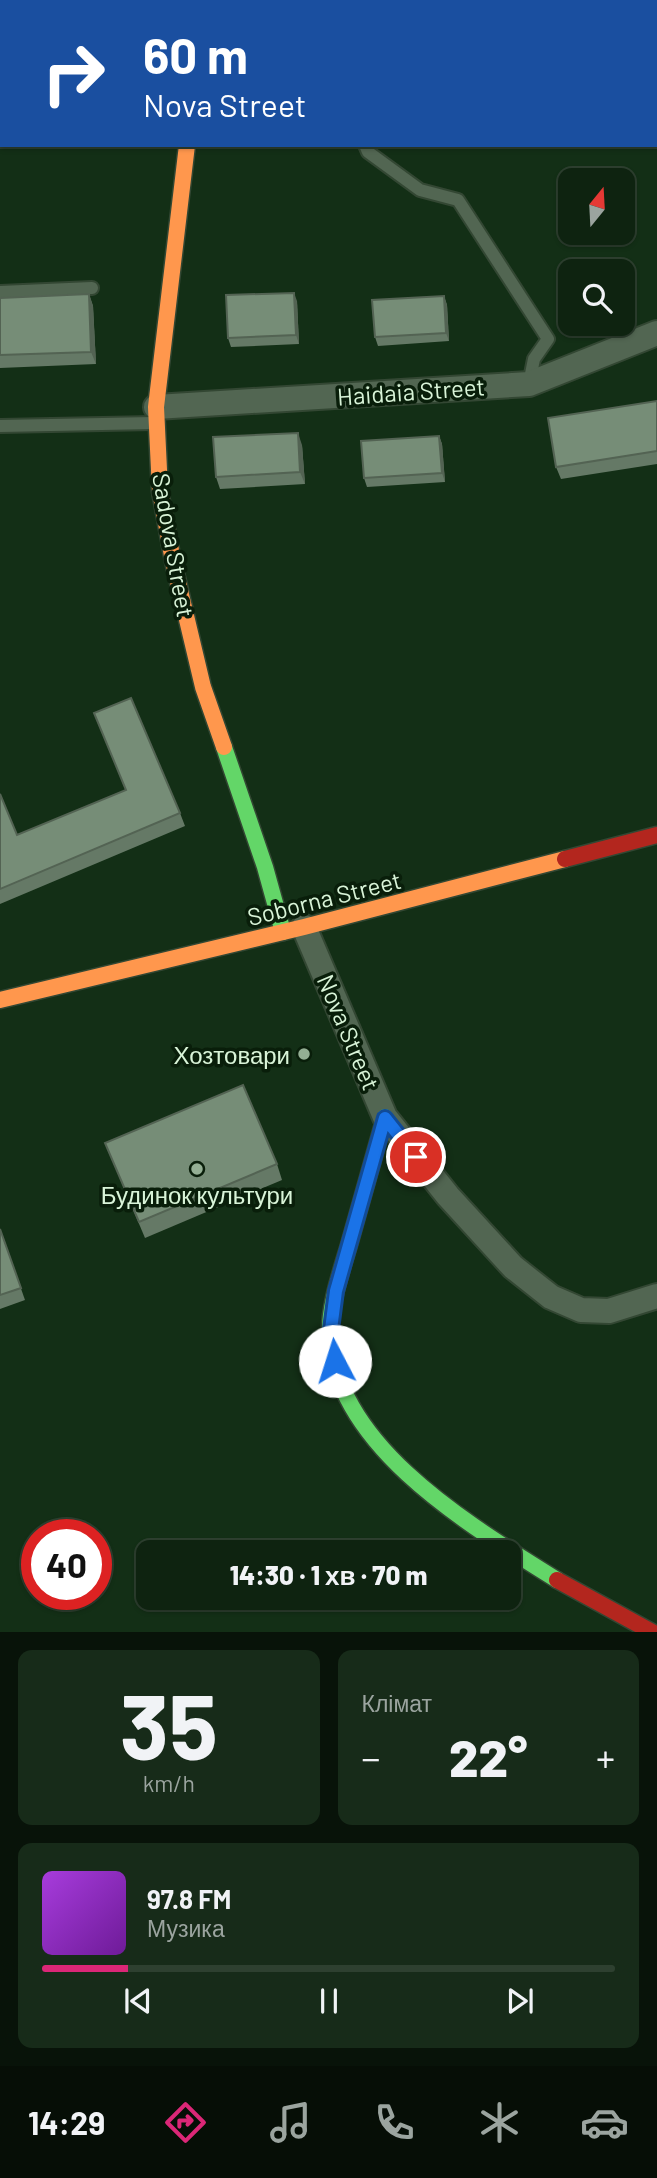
<!DOCTYPE html>
<html lang="uk">
<head>
<meta charset="utf-8">
<style>
	:root { --surface:#0e2310; --page:#172b19; --text:#f1f3f6; --muted:#9ba49f; --line:#2e4030; --accent:#db2777 }
	body { margin:0; font-family:Barlow,sans-serif; background:var(--page); color:var(--text); height:100vh; display:flex; flex-direction:column; font-size:26px; white-space:nowrap }
	* { box-sizing:border-box; margin:0 }
	p { font-size:23px; color:var(--muted) }
	.icon { flex:none; width:38px; height:38px; fill:none; stroke:currentColor; stroke-width:2; stroke-linecap:round; stroke-linejoin:round }
	.map { position:relative; height:1632px; overflow:hidden }
	.sheet { display:flex; flex-direction:column; gap:18px; padding:18px; background:#081309; flex:1 }
	.sheet>* { flex:none }
	.guide { position:absolute; left:0px; top:0px; width:658px; height:147px; box-shadow:0 2px 5px #0004,0 0 0 2px var(--line); background:#1a4fa0; color:#fff; overflow:hidden }
	.needle { width:46px; rotate:18deg }
	.fabs { position:absolute; left:558px; top:168px; display:grid; gap:14px }
	.fabs a { display:grid; place-items:center; width:77px; height:77px; border-radius:14px; background:var(--surface); box-shadow:0 2px 5px #0004,0 0 0 2px var(--line); font-size:35px }
	.speed { position:absolute; left:21px; top:1519px; display:flex; gap:14px; font-size:35px; font-weight:700; text-align:center }
	.speed>* { display:grid; place-content:center; width:91px; height:91px; border-radius:50%; background:var(--surface); box-shadow:0 2px 5px #0004,0 0 0 2px var(--line); line-height:1 }
	.speed .limit { border:10px solid #d22; background:#fff; color:#111 }
	.pin { position:absolute; display:grid; place-items:center; width:60px; height:60px; color:#fff; margin:-30px; border:4px solid #fff; border-radius:50%; box-shadow:0 2px 7px #0007 }
	.me { position:absolute; width:77px; margin:-38px; rotate:355deg; stroke-linejoin:round; filter:drop-shadow(0 0 5px #0008) }
	.turn { display:flex; align-items:center; gap:24px; height:147px; padding:0 28px; font-size:32px }
	.turn .icon { width:91px; height:91px; stroke-width:2.5 }
	.turn b { display:block; font-size:49px; line-height:60px }
	.big { font-size:52px; font-weight:800; line-height:1.1 }
	.sheet .tile { flex:1; display:flex; flex-direction:column; justify-content:center; gap:10px; min-width:0; padding:0 24px; border-radius:14px; background:var(--page) }
	.sheet .dial { align-items:center; gap:0 }
	.dial b { font-size:91px; line-height:1 }
	.song { display:flex; align-items:center; gap:21px }
	.cover { width:84px; height:84px; border-radius:10px; background:linear-gradient(135deg,hsl(280 70% 55%),hsl(280 70% 35%)) }
	.played { height:7px; border-radius:4px; background:linear-gradient(90deg,var(--accent) 15%,var(--line) 15%) }
	.keys { display:flex; justify-content:space-around; direction:ltr }
	.heat { display:flex; justify-content:space-between; align-items:center; font-size:38px; direction:ltr }
	.sheet .tiles { flex:1; display:grid; gap:18px; grid-template-columns:1fr 1fr }
	.tile:last-child { grid-column:span 2 }
	.trip { position:absolute; left:136px; top:1540px; width:385px; height:70px; border-radius:14px; background:var(--surface); box-shadow:0 2px 5px #0004,0 0 0 2px var(--line); font-weight:800; line-height:70px; text-align:center }
	.tabs { display:flex; height:112px; justify-content:space-around; align-items:center; background:#060e06; color:var(--muted) }
	.tabs .icon { width:49px; height:49px }
	.tabs .active { color:var(--accent) }
	.tabs b { font-size:32px; color:var(--text) }
	.map>svg:first-child { display:block }
	.lines { fill:none; stroke-linecap:round; stroke-linejoin:round }
	.lane-casing { stroke:#334733; stroke-width:16 }
	.street-casing { stroke:#334733; stroke-width:28 }
	.fast-casing { stroke:#334733; stroke-width:19 }
	.slow-casing { stroke:#334733; stroke-width:19 }
	.jam-casing { stroke:#334733; stroke-width:19 }
	.lane { stroke:#526652; stroke-width:12 }
	.street { stroke:#526652; stroke-width:24 }
	.fast { stroke:#63d668; stroke-width:16 }
	.slow { stroke:#ff974d; stroke-width:16 }
	.jam { stroke:#b3261e; stroke-width:16 }
	.wall { fill:#657966 }
	.shaded-wall { fill:#536353 }
	.building { fill:#768d77; stroke:#536353; stroke-width:2 }
	.route-casing { stroke:#114b97; stroke-width:18 }
	.route { stroke:#1a73e8; stroke-width:12 }
	.poi-dot { fill:#94af94; stroke:#091e0a; stroke-width:2.5 }
	.labels { text-anchor:middle; dominant-baseline:central; stroke-width:7; stroke-linejoin:round; paint-order:stroke }
	.street-label { font-size:24px; fill:#d9f4d8; stroke:#091e0a }
	.poi-label { font-size:24px; fill:#d9f4d8; stroke:#091e0a; text-anchor:end }
</style>
</head>
<body>
<div class="map">
<svg width="657" height="1632" viewBox="0 0 657 1632">
	<rect width="100%" height="100%" fill="#132f16"/>
	<g class="lines">
		<defs>
			<g id="lane">
				<polyline points="646,0 647,2"/>
				<polyline points="656,15 657,16"/>
				<polyline points="365,145 368,152 420,190 458,200 548,339 534,359 529,384"/>
				<polyline points="0,292 92,288"/>
				<polyline points="0,426 154,423"/>
			</g>
			<g id="street">
				<polyline points="338,2 341,0"/>
				<polyline points="0,31 2,32"/>
				<polyline points="156,407 529,384 657,333"/>
				<polyline points="304,927 385,1117 448,1196 513,1267 551,1297 581,1310 609,1311 657,1296"/>
			</g>
			<g id="fast">
				<polyline points="224,747 265,867 283,932"/>
				<path d="M385 1117C373 1160 361 1202 349 1245 341 1272 328 1309 330 1338 338 1449 473 1527 557 1580"/>
			</g>
			<g id="slow">
				<polyline points="187,145 156,407 160,491 173,561 203,687 224,747"/>
				<polyline points="0,1000 304,927 565,859"/>
			</g>
			<g id="jam">
				<polyline points="565,859 657,835"/>
				<polyline points="557,1580 652,1632"/>
			</g>
		</defs>
		<use href="#lane" class="lane-casing"/>
		<use href="#street" class="street-casing"/>
		<use href="#fast" class="fast-casing"/>
		<use href="#slow" class="slow-casing"/>
		<use href="#jam" class="jam-casing"/>
		<use href="#lane" class="lane"/>
		<use href="#street" class="street"/>
		<use href="#fast" class="fast"/>
		<use href="#slow" class="slow"/>
		<use href="#jam" class="jam"/>
	</g>
	<g class="wall">
		<polygon points="89,294 93,306 96,364 0,368 0,298"/>
		<polygon points="444,296 447,305 449,341 378,346 375,337"/>
		<polygon points="297,301 299,344 231,347 228,338"/>
		<polygon points="657,401 657,464 561,479 556,467"/>
		<polygon points="439,436 442,444 445,482 367,487 364,478"/>
		<polygon points="302,445 305,484 220,489 216,477"/>
		<polygon points="94,713 180,813 185,826 0,904 0,794 17,835 126,790"/>
		<polygon points="105,1143 277,1164 282,1180 145,1238"/>
		<polygon points="0,1229 25,1300 0,1309"/>
	</g>
	<g class="shaded-wall">
		<polygon points="550,0 565,0 566,2 547,2"/>
		<polygon points="294,293 297,301 299,344 296,335"/>
		<polygon points="89,294 93,306 96,364 91,352"/>
		<polygon points="444,296 447,305 449,341 446,333"/>
		<polygon points="298,433 302,445 305,484 300,472"/>
		<polygon points="439,436 442,444 445,482 442,473"/>
	</g>
	<g class="building">
		<polygon points="448,0 550,0 547,2 445,2"/>
		<polygon points="294,293 296,335 228,338 226,295"/>
		<polygon points="89,294 91,352 0,355 0,298"/>
		<polygon points="444,296 446,333 375,337 372,300"/>
		<polygon points="657,401 657,451 556,467 548,418"/>
		<polygon points="298,433 300,472 216,477 213,437"/>
		<polygon points="439,436 442,473 364,478 361,441"/>
		<polygon points="131,698 180,813 0,889 0,794 17,835 126,790 94,713"/>
		<polygon points="243,1085 277,1164 139,1222 105,1143"/>
		<polygon points="0,1229 21,1288 0,1295"/>
	</g>
	<g class="lines">
		<defs>
			<polyline id="route" points="335,1361 330,1337 336,1291 385,1118 416,1157"/>
		</defs>
		<use href="#route" class="route-casing"/>
		<use href="#route" class="route"/>
	</g>
	<g class="poi-dot">
		<circle cx="304" cy="1054" r="7"/>
		<circle cx="197" cy="1169" r="7"/>
	</g>
	<g class="labels">
		<g class="street-label">
			<text transform="translate(411 391) rotate(-4)">Haidaia Street</text>
			<text transform="translate(174 545) rotate(80)">Sadova Street</text>
			<text transform="translate(324 898) rotate(-14)">Soborna Street</text>
			<text transform="translate(349 1032) rotate(67)">Nova Street</text>
		</g>
		<g class="poi-label">
			<text x="290" y="1054">Хозтовари</text>
			<text x="197" y="1194" text-anchor="middle">Будинок культури</text>
		</g>
	</g>
</svg>
<div class="fabs">
<a><svg class="needle" viewBox="-14 -14 28 28"><path d="M0-13l5 13h-10z" fill="#e53935"/><path d="M0 13l5-13h-10z" fill="#9ba49f"/></svg></a>
<a><svg class="icon" aria-label="search" viewBox="0 0 24 24"><circle cx="10" cy="10" r="6"/><path d="M15 15l6 6"/></svg></a>
</div>
<div class="speed"><div class="limit">40</div></div>
<div class="pin" style="left:416px;top:1157px;background:#d93025"><svg class="icon" aria-label="arrive" viewBox="0 0 24 24"><path d="M6 21V4h12l-3 4 3 4H6"/></svg></div>
<svg class="me" style="left:335px;top:1361px" viewBox="-20 -20 40 40"><circle r="19" fill="#fff"/><path d="M0-13L10 11 0 6-10 11z" fill="#1a73e8"/></svg>
<div class="trip">14:30 · 1 хв · 70 m</div>
<div class="guide">
<div class="turn"><svg class="icon" aria-label="right" viewBox="0 0 24 24"><path d="M7 20v-9h11M14 6l5 5-5 5"/></svg><div><b>60 m</b>Nova Street</div></div>
</div>
</div>
<section class="sheet">
<div class="tiles">
<div class="tile dial"><b>35</b><p>km/h</p></div>
<div class="tile"><p>Клімат</p>
<div class="heat"><a>−</a><b class="big">22°</b><a>+</a></div>
</div>
<div class="tile">
<div class="song"><i class="cover"></i><div><b>97.8 FM</b><p>Музика</p></div></div>
<div class="played"></div>
<div class="keys"><svg class="icon" aria-label="previous" viewBox="0 0 24 24"><path d="M18 5L8 12l10 7zM5 5v14"/></svg><svg class="icon" aria-label="pause" viewBox="0 0 24 24"><path d="M8 5v14M16 5v14"/></svg><svg class="icon" aria-label="next" viewBox="0 0 24 24"><path d="M6 5l10 7-10 7zM19 5v14"/></svg></div>
</div>
</div>
</section>
<nav class="tabs">
<b>14:29</b>
<svg class="icon active" aria-label="directions" viewBox="0 0 24 24"><path d="M12 3l9 9-9 9-9-9zM9 14v-3h6M13 9l2 2-2 2"/></svg>
<svg class="icon" aria-label="music" viewBox="0 0 24 24"><path d="M9 18V5l10-2v13"/><circle cx="6" cy="18" r="3"/><circle cx="16" cy="16" r="3"/></svg>
<svg class="icon" aria-label="phone" viewBox="0 0 24 24"><path d="M5 4h4l2 5-3 2q2 4 5 5l2-3 5 2v4C11 20 4 13 5 4z"/></svg>
<svg class="icon" aria-label="climate" viewBox="0 0 24 24"><path d="M12 3v18M4 7l16 10M4 17L20 7"/></svg>
<svg class="icon" aria-label="car" viewBox="0 0 24 24"><path d="M5 17H2v-5l4-1 3-4h7l3 4 3 1v5h-3M9 17h6M6 11h13"/><circle cx="7" cy="17" r="2"/><circle cx="17" cy="17" r="2"/></svg>
</nav>
</body>
</html>
